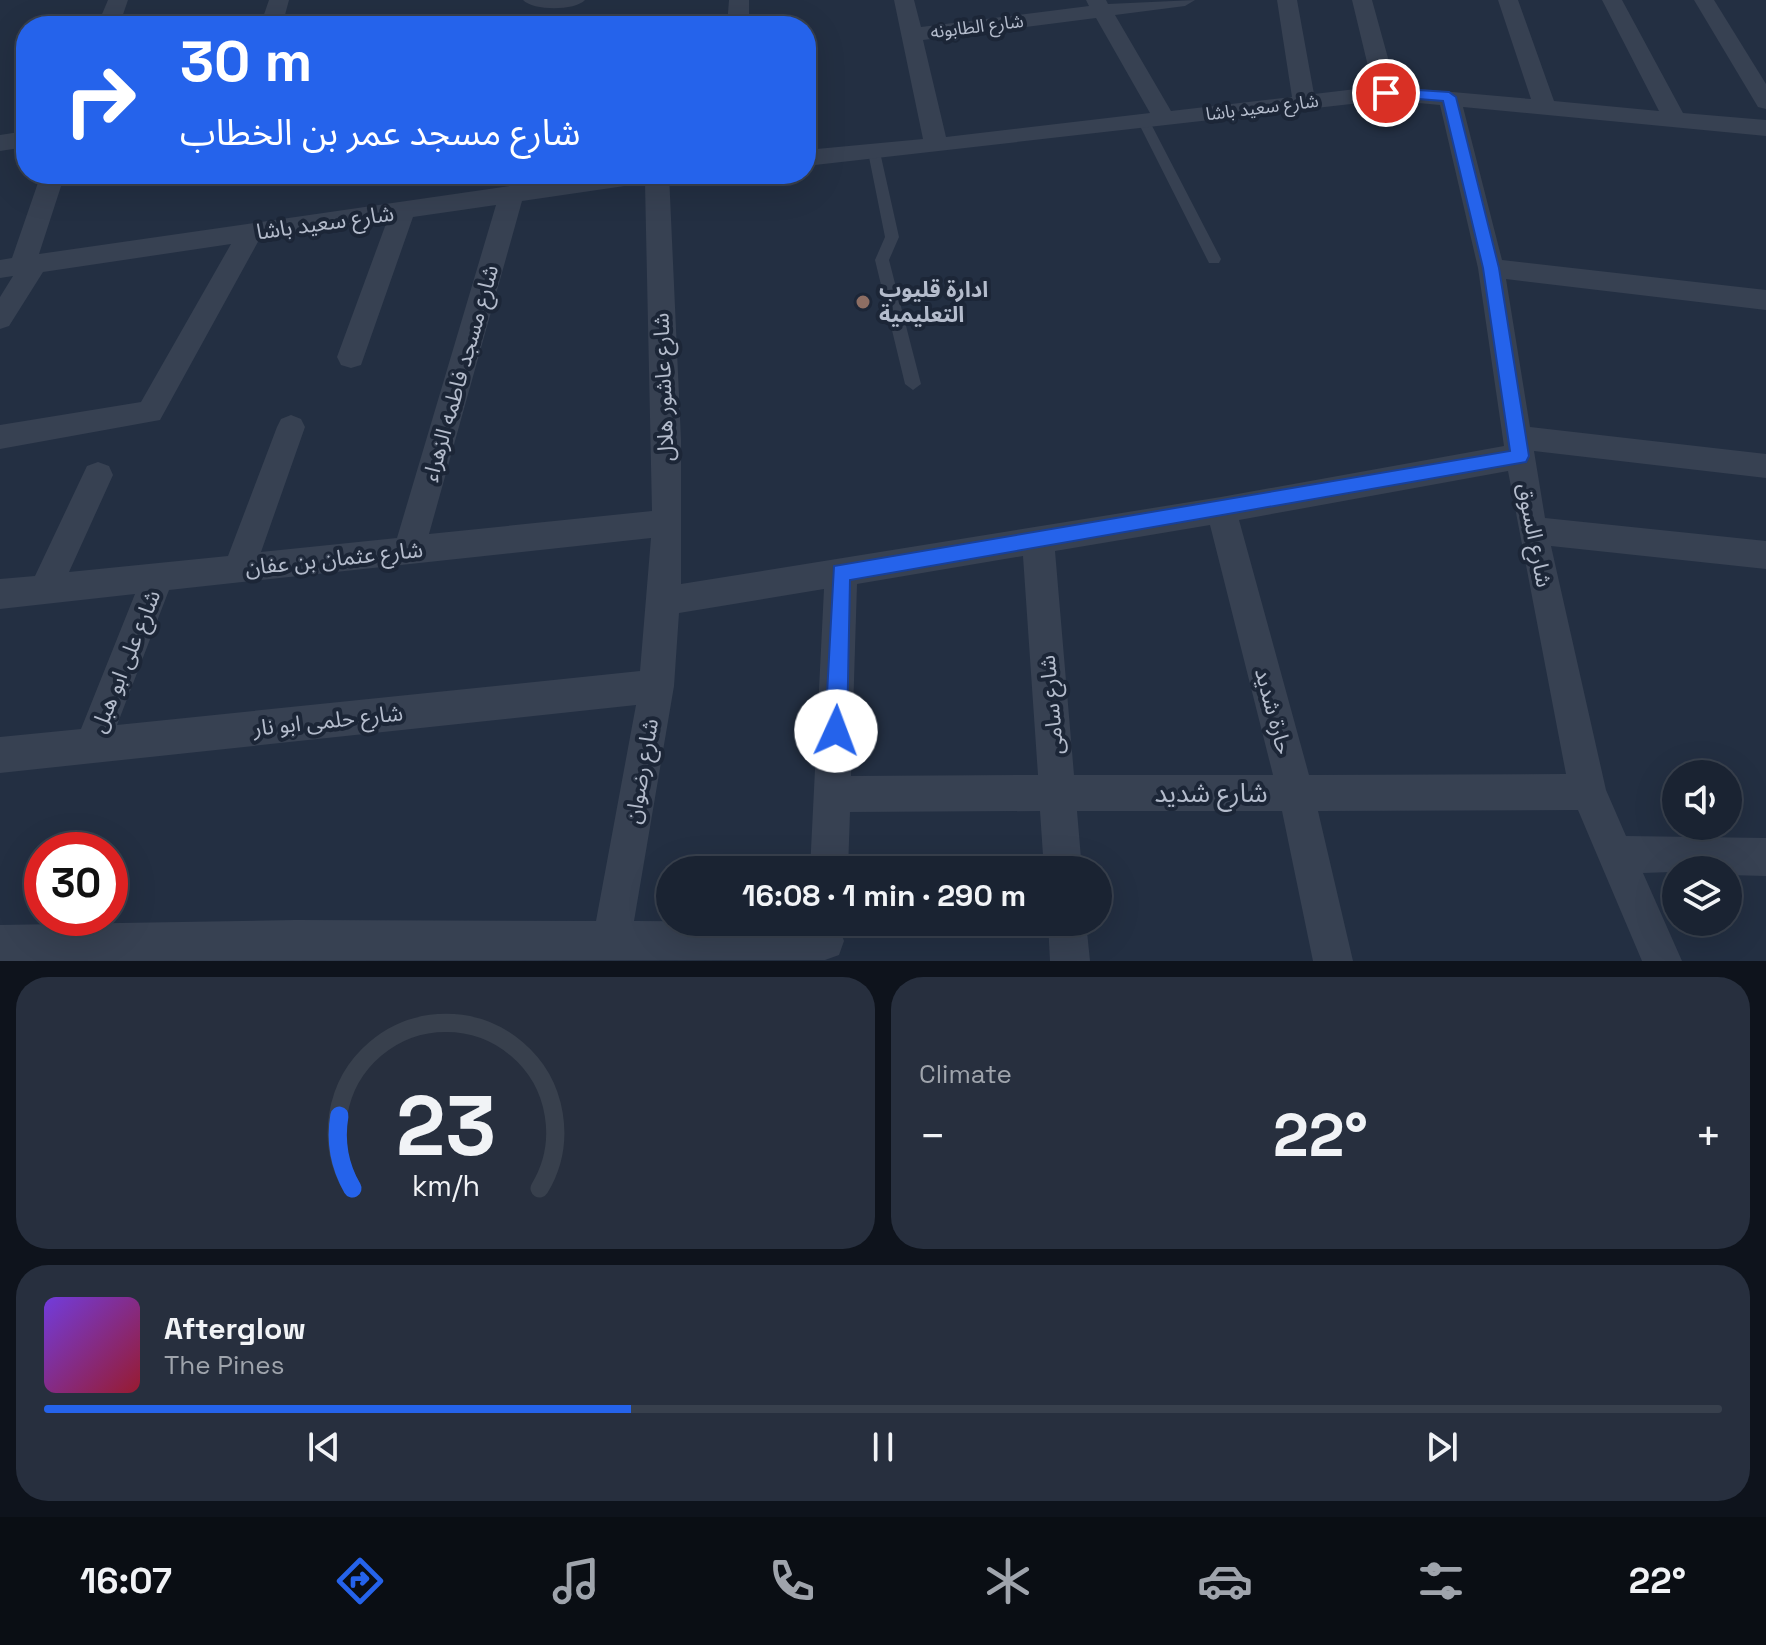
<!DOCTYPE html>
<html lang="en">
<head>
<meta charset="utf-8">
<style>
	:root { --surface:#1a2332; --page:#272f3e; --text:#f1f3f6; --muted:#9fa4ac; --line:#38404d; --accent:#2563eb }
	body { margin:0; font-family:"Space Grotesk","Noto Sans Arabic",sans-serif; background:var(--page); color:var(--text); height:100vh; display:flex; flex-direction:column; font-size:30px; white-space:nowrap }
	* { box-sizing:border-box; margin:0 }
	p { font-size:26px; color:var(--muted) }
	.icon { flex:none; width:44px; height:44px; fill:none; stroke:currentColor; stroke-width:2; stroke-linecap:round; stroke-linejoin:round }
	.map { position:relative; height:961px; overflow:hidden }
	.side { display:flex; flex-direction:column; gap:16px; padding:16px; background:#0e131c; flex:1 }
	.side>* { flex:none }
	.guide { position:absolute; left:16px; top:16px; width:800px; height:168px; border-radius:32px; box-shadow:0 8px 32px #0002,0 0 0 2px var(--line); background:#2563eb; color:#fff; overflow:hidden }
	.tools { position:absolute; left:1662px; top:760px; display:grid; gap:16px }
	.tools a { display:grid; place-items:center; width:80px; height:80px; border-radius:50%; background:var(--surface); box-shadow:0 8px 32px #0002,0 0 0 2px var(--line); font-size:40px }
	.speed { position:absolute; left:24px; top:832px; display:flex; gap:16px; font-size:40px; font-weight:700; text-align:center }
	.speed>* { display:grid; place-content:center; width:104px; height:104px; border-radius:50%; background:var(--surface); box-shadow:0 8px 32px #0002,0 0 0 2px var(--line); line-height:1 }
	.speed .limit { border:12px solid #d22; background:#fff; color:#111 }
	.pin { position:absolute; display:grid; place-items:center; width:68px; height:68px; color:#fff; margin:-34px; border:4px solid #fff; border-radius:50%; box-shadow:0 2px 8px #0007 }
	.me { position:absolute; width:88px; margin:-44px; rotate:2deg; stroke-linejoin:round; filter:drop-shadow(0 0 6px #0008) }
	.turn { display:flex; align-items:center; gap:28px; height:168px; padding:0 32px; font-size:36px }
	.turn .icon { width:104px; height:104px; stroke-width:2.5 }
	.turn b { display:block; font-size:56px; line-height:68px }
	.big { font-size:60px; font-weight:700; line-height:1.1 }
	.side .card { flex:1; display:flex; flex-direction:column; justify-content:center; gap:12px; min-width:0; padding:0 28px; border-radius:32px; background:var(--page) }
	.side .dial { align-items:center; gap:0 }
	.dial svg { height:208px; overflow:visible; fill:none; stroke:var(--line); stroke-width:7; stroke-linecap:round; text-anchor:middle }
	.dial text { fill:var(--text); stroke:none }
	.song { display:flex; align-items:center; gap:24px }
	.cover { width:96px; height:96px; border-radius:12px; background:linear-gradient(135deg,hsl(260 70% 55%),hsl(350 70% 35%)) }
	.played { height:8px; border-radius:4px; background:linear-gradient(90deg,var(--accent) 35%,var(--line) 35%) }
	.keys { display:flex; justify-content:space-around; direction:ltr }
	.heat { display:flex; justify-content:space-between; align-items:center; font-size:44px; direction:ltr }
	.side .tiles { flex:1; display:grid; gap:16px; grid-template-columns:1fr 1fr }
	.card:last-child { grid-column:span 2 }
	.trip { position:absolute; left:656px; top:856px; width:456px; height:80px; border-radius:40px; background:var(--surface); box-shadow:0 8px 32px #0002,0 0 0 2px var(--line); font-weight:700; line-height:80px; text-align:center }
	.tabs { display:flex; height:128px; justify-content:space-around; align-items:center; background:#0a0e14; color:var(--muted) }
	.tabs .icon { width:56px; height:56px }
	.tabs .selected { color:var(--accent) }
	.tabs b { font-size:36px; color:var(--text) }
	.map>svg:first-child { display:block }
	.lines { fill:none; stroke-linecap:round; stroke-linejoin:round }
	.service { fill:#374152; fill-rule:evenodd }
	.minor { fill:#374152; fill-rule:evenodd }
	.route { fill:#2563eb; stroke:#184099; stroke-width:2 }
	.education-dot { fill:#8d6e63; stroke:#1c2637; stroke-width:3 }
	.labels { text-anchor:middle; dominant-baseline:central; stroke-width:8; stroke-linejoin:round; paint-order:stroke }
	.far-street-label { font-size:18px; fill:#b4bccc; stroke:#1c2637 }
	.street-label { font-size:22px; fill:#b4bccc; stroke:#1c2637 }
	.poi-label { font-size:22px; font-weight:bold; fill:#b4bccc; stroke:#1c2637; text-anchor:start }
	.near-street-label { font-size:26px; fill:#b4bccc; stroke:#1c2637 }
</style>
</head>
<body>
<div class="map">
<svg width="1766" height="961" viewBox="0 0 1766 961">
	<rect width="100%" height="100%" fill="#232f42"/>
	<g class="lines">
		<g class="service">
			<polygon points="1144,118 1150,122 1221,259 1219,263 1209,263 1207,259 1138,122"/>
			<polygon points="874,148 880,152 899,237 889,260 921,384 913,390 905,384 875,260 885,237 868,152"/>
		</g>
		<g class="minor">
			<polygon points="108,0 128,0 119,26 97,26"/>
			<polygon points="269,0 289,0 282,26 260,26"/>
			<path d="M523 0H585C575 11 533 11 523 0Z"/>
			<polygon points="729,0 749,0 749,26 727,26"/>
			<path d="M894 0H914L921 27 1089 6 1086 0H1106L1108 4 1195 0 1185 6 1115 15 1171 111 1292 97 1277 0H1297L1314 94 1373 87 1352 0H1372L1396 87 1531 99 1498 0H1518L1554 101 1659 111 1602 0H1622L1683 113 1766 120V136L1463 107 1502 260 1766 290V310L1506 279 1530 427 1766 454V478L1534 451 1545 518 1766 541V569L1551 546 1606 790 1626 836 1766 838V876L1728 875V870L1643 873 1682 961H1642L1578 810 1318 811 1353 961H1313L1282 811H1077L1082 870H1044L1040 811 850 812 848 870H810L824 589 679 613 674 686 634 921 826 922 839 927 844 941 839 955 825 960 0 961V925L295 920 596 921 636 705 0 773V737L81 729 135 594 0 609V579L35 576 87 466 98 462 109 466 113 475 69 572 228 556 277 427 281 419 291 415 301 419 305 427 261 552 397 538 496 205 413 217 361 365 351 368 341 365 337 357 387 221 259 240 160 420 0 449V425L141 402 231 244 43 272 9 326 0 329V297L13 276 0 278V260L12 258 41 174H65L39 254 593 174H669L681 440V584L1221 497 1504 446 1478 268 1440 105 1386 100 806 166V150L923 139ZM1096 18 1150 113 946 137 923 40ZM645 183 652 511 429 534 522 201ZM1508 471 1566 774 1309 775 1239 520ZM1210 525 1273 775H1074L1055 551ZM651 538 640 671 117 725 169 590ZM1023 556 1038 775 851 776 857 584Z"/>
			<polygon points="1694,0 1714,0 1766,84 1766,109 1758,107"/>
			<polygon points="26,131 26,147 0,151 0,135"/>
			<polygon points="1048,922 1086,922 1090,961 1050,961"/>
		</g>
	</g>
	<polygon class="route" points="1386,88 1449,92 1456,97 1499,268 1529,456 1526,462 850,580 847,731 843,738 836,741 829,738 825,731 834,566 1510,451 1483,268 1443,101 1381,96 1379,93"/>
	<circle class="education-dot" cx="863" cy="302" r="8"/>
	<g class="labels">
		<g class="far-street-label">
			<text transform="translate(977 26) rotate(-7)">شارع الطابونه</text>
			<text transform="translate(1262 107) rotate(-7)">شارع سعيد باشا</text>
		</g>
		<g class="street-label">
			<text transform="translate(325 222) rotate(-8)">شارع سعيد باشا</text>
			<text transform="translate(460 373) rotate(-74)">شارع مسجد فاطمه الزهراء</text>
			<text transform="translate(663 387) rotate(-92)">شارع عاشور هلال</text>
			<text transform="translate(1535 535) rotate(79)">شارع السوق</text>
			<text transform="translate(334 558) rotate(-6)">شارع عثمان بن عفان</text>
			<text transform="translate(125 661) rotate(-68)">شارع على ابو هبل</text>
			<text transform="translate(1051 705) rotate(-95)">شارع سامى</text>
			<text transform="translate(1274 711) rotate(75)">حارة شديد</text>
			<text transform="translate(328 720) rotate(-6)">شارع حلمى ابو نار</text>
			<text transform="translate(641 771) rotate(-80)">شارع رضوان</text>
		</g>
		<g class="poi-label">
			<text x="879" y="289">ادارة قليوب<tspan x="879" dy="25">التعليمية</tspan></text>
		</g>
		<g class="near-street-label">
			<text x="1211" y="793">شارع شديد</text>
		</g>
	</g>
</svg>
<div class="tools">
<a><svg class="icon" aria-label="sound" viewBox="0 0 24 24"><path d="M4 9h4l5-4v14l-5-4H4zM17 9q2 3 0 6"/></svg></a>
<a><svg class="icon" aria-label="layers" viewBox="0 0 24 24"><path d="M12 4l9 5-9 5-9-5zM3 14l9 5 9-5"/></svg></a>
</div>
<div class="speed"><div class="limit">30</div></div>
<div class="pin" style="left:1386px;top:93px;background:#d93025"><svg class="icon" aria-label="arrive" viewBox="0 0 24 24"><path d="M6 21V4h12l-3 4 3 4H6"/></svg></div>
<svg class="me" style="left:836px;top:731px" viewBox="-20 -20 40 40"><circle r="19" fill="#fff"/><path d="M0-13L10 11 0 6-10 11z" fill="#2563eb"/></svg>
<div class="trip">16:08 · 1 min · 290 m</div>
<div class="guide">
<div class="turn"><svg class="icon" aria-label="right" viewBox="0 0 24 24"><path d="M7 20v-9h11M14 6l5 5-5 5"/></svg><div><b>30 m</b>شارع مسجد عمر بن الخطاب</div></div>
</div>
</div>
<section class="side">
<div class="tiles">
<div class="card dial"><svg viewBox="0 0 100 80">
<path d="M14 69A42 42 0 1 1 86 69"/>
<path d="M14 69A42 42 0 0 1 9 41" stroke="#2563eb"/>
<text x="50" y="56" font-size="32" font-weight="700">23</text>
<text x="50" y="72" font-size="11">km/h</text>
</svg></div>
<div class="card"><p>Climate</p>
<div class="heat"><a>−</a><b class="big">22°</b><a>+</a></div>
</div>
<div class="card">
<div class="song"><i class="cover"></i><div><b>Afterglow</b><p>The Pines</p></div></div>
<div class="played"></div>
<div class="keys"><svg class="icon" aria-label="previous" viewBox="0 0 24 24"><path d="M18 5L8 12l10 7zM5 5v14"/></svg><svg class="icon" aria-label="pause" viewBox="0 0 24 24"><path d="M8 5v14M16 5v14"/></svg><svg class="icon" aria-label="next" viewBox="0 0 24 24"><path d="M6 5l10 7-10 7zM19 5v14"/></svg></div>
</div>
</div>
</section>
<nav class="tabs">
<b>16:07</b>
<svg class="icon selected" aria-label="directions" viewBox="0 0 24 24"><path d="M12 3l9 9-9 9-9-9zM9 14v-3h6M13 9l2 2-2 2"/></svg>
<svg class="icon" aria-label="music" viewBox="0 0 24 24"><path d="M9 18V5l10-2v13"/><circle cx="6" cy="18" r="3"/><circle cx="16" cy="16" r="3"/></svg>
<svg class="icon" aria-label="phone" viewBox="0 0 24 24"><path d="M5 4h4l2 5-3 2q2 4 5 5l2-3 5 2v4C11 20 4 13 5 4z"/></svg>
<svg class="icon" aria-label="climate" viewBox="0 0 24 24"><path d="M12 3v18M4 7l16 10M4 17L20 7"/></svg>
<svg class="icon" aria-label="car" viewBox="0 0 24 24"><path d="M5 17H2v-5l4-1 3-4h7l3 4 3 1v5h-3M9 17h6M6 11h13"/><circle cx="7" cy="17" r="2"/><circle cx="17" cy="17" r="2"/></svg>
<svg class="icon" aria-label="filters" viewBox="0 0 24 24"><path d="M4 7h16M4 17h16"/><circle cx="9" cy="7" r="2"/><circle cx="15" cy="17" r="2"/></svg>
<b>22°</b>
</nav>
</body>
</html>
